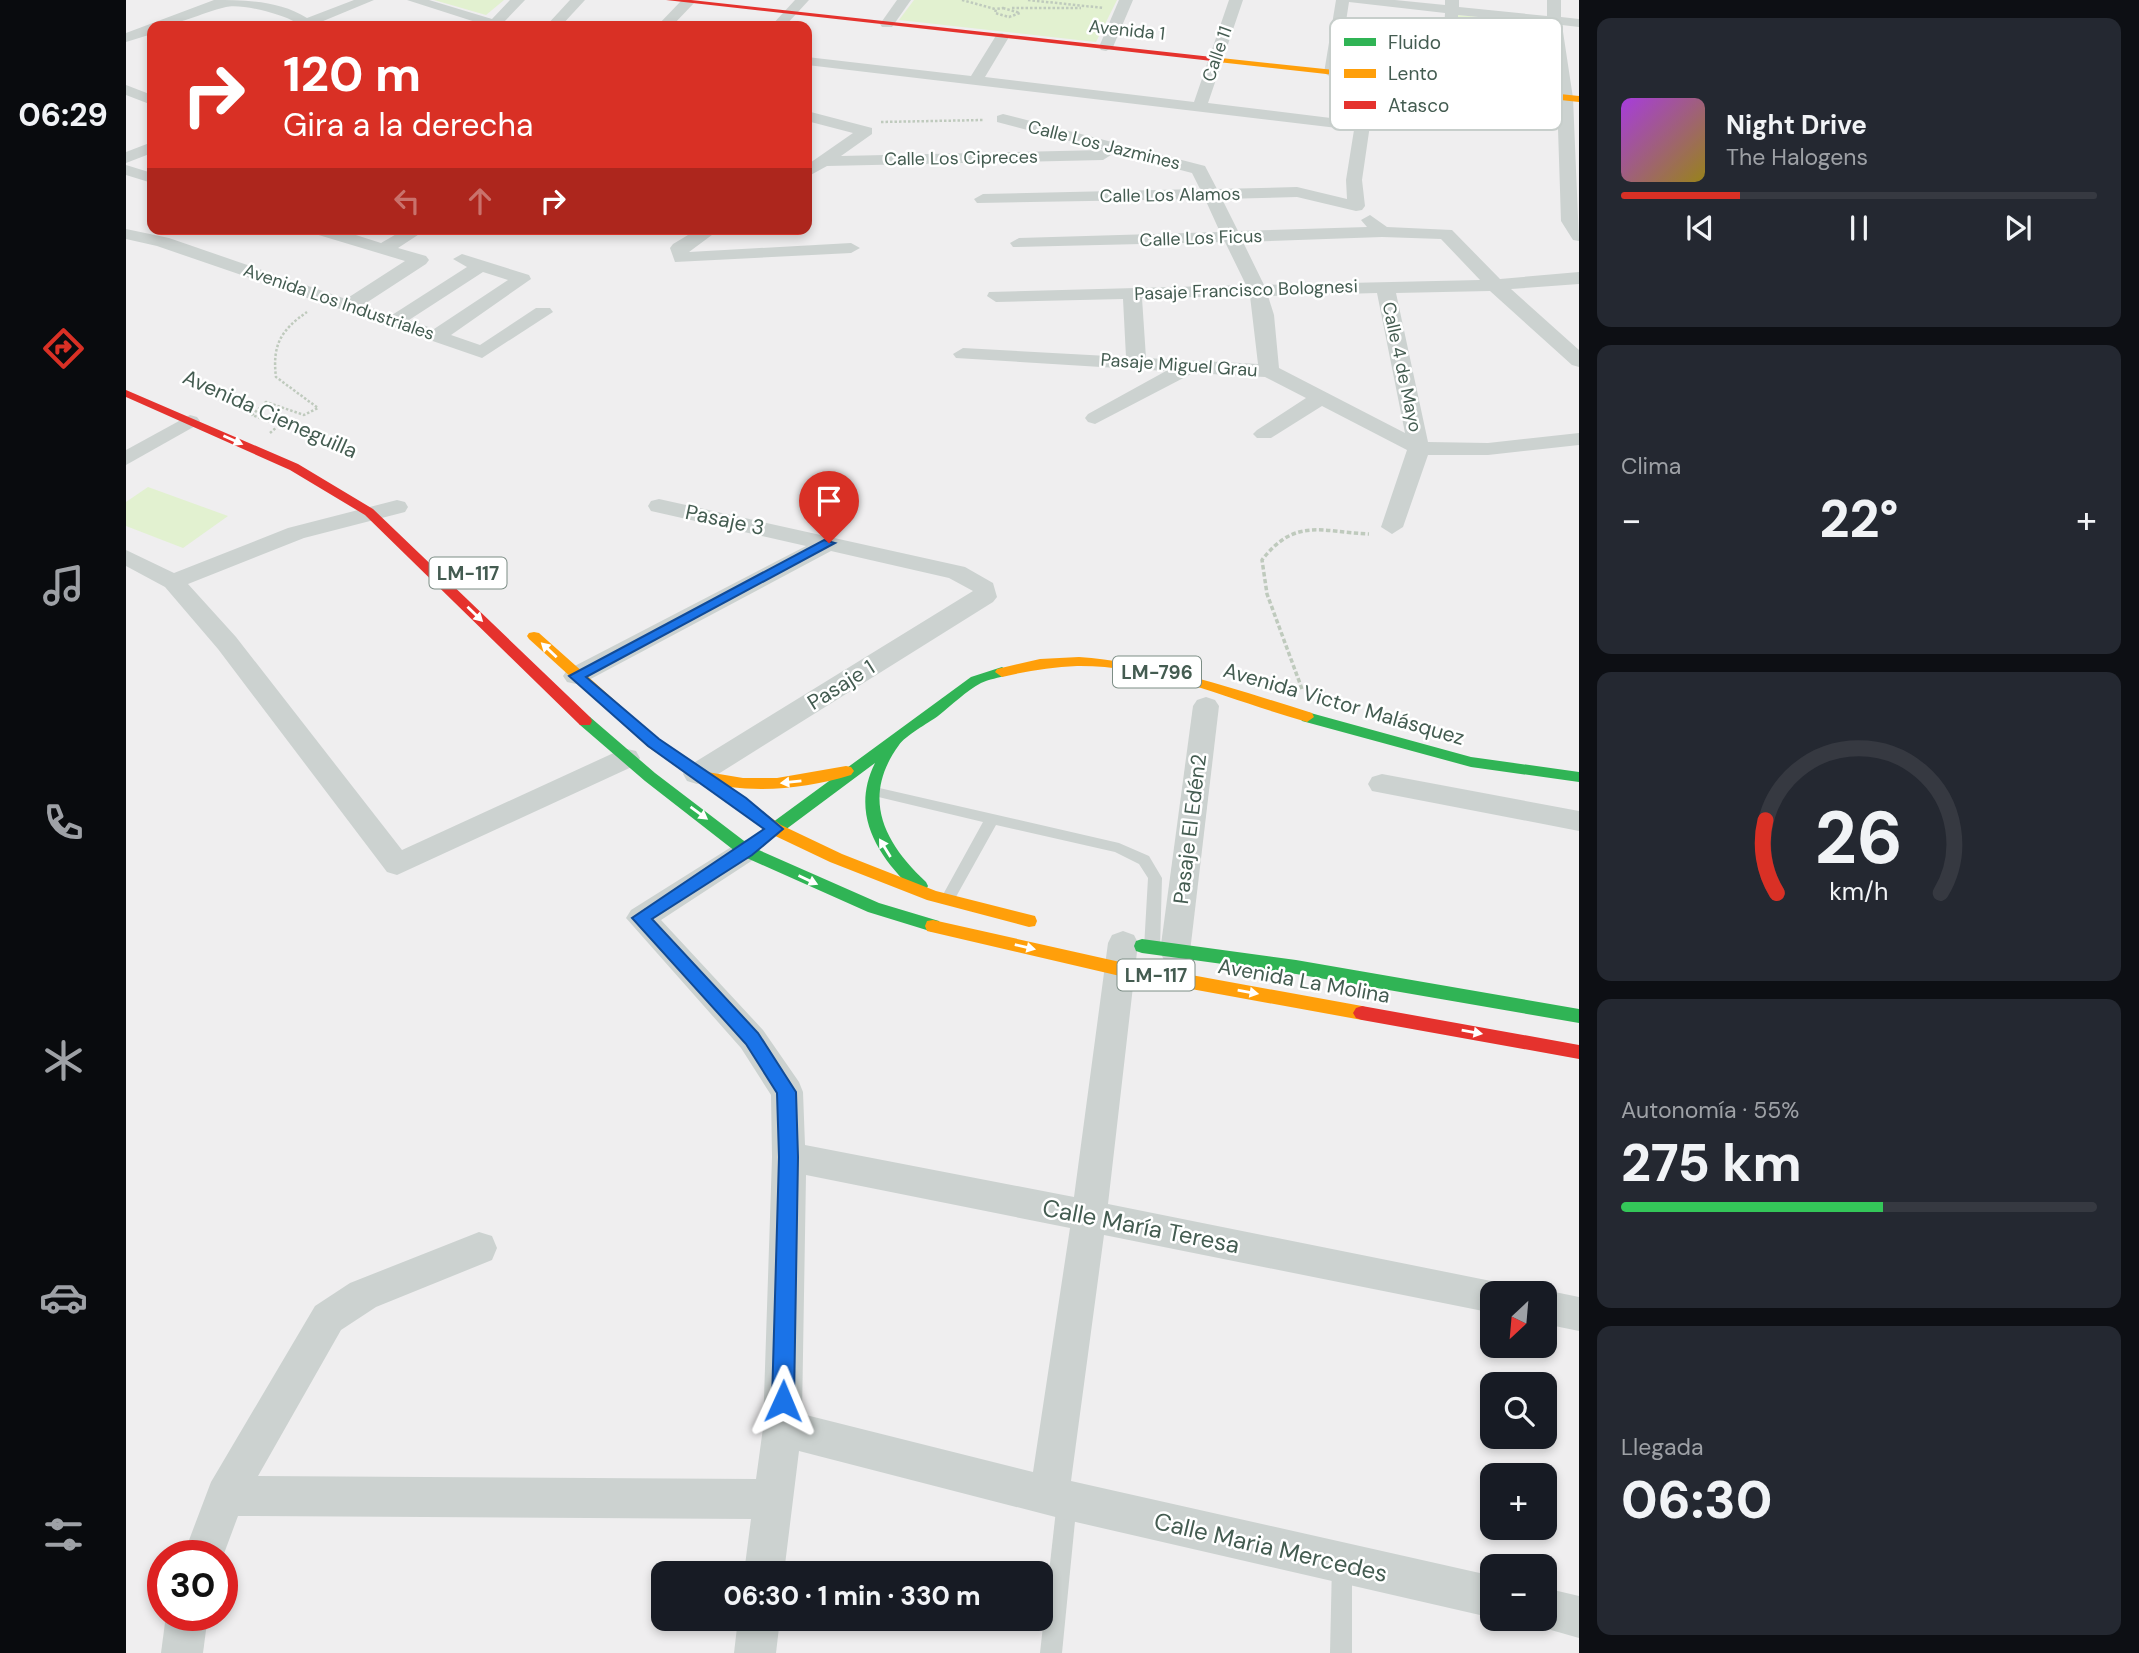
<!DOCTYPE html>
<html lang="es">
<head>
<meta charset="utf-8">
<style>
	:root { --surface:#171b24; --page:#242831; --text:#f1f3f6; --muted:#9ea1a6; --line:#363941; --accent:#d93025 }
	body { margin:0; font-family:"DM Sans",sans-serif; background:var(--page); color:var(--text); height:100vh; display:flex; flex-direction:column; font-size:26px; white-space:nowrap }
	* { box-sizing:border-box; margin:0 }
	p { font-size:23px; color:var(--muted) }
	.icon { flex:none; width:38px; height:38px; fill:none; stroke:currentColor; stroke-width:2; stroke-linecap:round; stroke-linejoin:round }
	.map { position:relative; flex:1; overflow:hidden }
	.details { display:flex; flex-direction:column; gap:18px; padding:18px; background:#0d0f14; width:560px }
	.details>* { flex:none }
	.hud { position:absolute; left:21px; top:21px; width:665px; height:214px; border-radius:14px; box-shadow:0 4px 10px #0003; background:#d93025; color:#fff; overflow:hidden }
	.needle { width:46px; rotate:206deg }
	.fabs { position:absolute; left:1354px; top:1281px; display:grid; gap:14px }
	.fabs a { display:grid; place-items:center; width:77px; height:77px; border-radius:14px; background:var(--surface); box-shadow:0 4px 10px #0003; font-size:35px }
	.speed { position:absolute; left:21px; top:1540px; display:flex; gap:14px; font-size:35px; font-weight:700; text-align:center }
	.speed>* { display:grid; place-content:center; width:91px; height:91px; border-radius:50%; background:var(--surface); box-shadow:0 4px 10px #0003; line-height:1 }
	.speed .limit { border:10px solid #d22; background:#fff; color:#111 }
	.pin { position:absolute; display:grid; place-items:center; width:60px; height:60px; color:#fff; margin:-72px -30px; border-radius:50% 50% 50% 0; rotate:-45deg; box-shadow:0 0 7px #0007 }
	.pin .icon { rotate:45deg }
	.me { position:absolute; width:77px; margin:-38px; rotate:1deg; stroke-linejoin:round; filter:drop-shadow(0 0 5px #0008) }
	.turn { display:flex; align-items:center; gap:24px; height:147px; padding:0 21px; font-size:32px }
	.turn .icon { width:91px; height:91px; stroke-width:2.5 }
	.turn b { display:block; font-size:49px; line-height:60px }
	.lanes { display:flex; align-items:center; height:66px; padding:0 21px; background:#0003; justify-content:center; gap:35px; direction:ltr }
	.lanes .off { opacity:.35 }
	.big { font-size:52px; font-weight:800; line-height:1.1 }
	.details .tile { flex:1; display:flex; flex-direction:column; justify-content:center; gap:10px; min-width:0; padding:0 24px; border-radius:14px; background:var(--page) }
	.details .dial { align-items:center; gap:0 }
	.dial svg { height:182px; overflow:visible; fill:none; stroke:var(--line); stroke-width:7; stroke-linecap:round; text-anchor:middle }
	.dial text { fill:var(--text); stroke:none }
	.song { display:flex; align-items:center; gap:21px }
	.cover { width:84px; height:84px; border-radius:10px; background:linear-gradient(135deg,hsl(280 70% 55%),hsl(50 70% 35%)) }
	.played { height:7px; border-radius:4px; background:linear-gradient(90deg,var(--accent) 25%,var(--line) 25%) }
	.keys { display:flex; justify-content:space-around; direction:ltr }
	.heat { display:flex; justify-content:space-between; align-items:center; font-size:38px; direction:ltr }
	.charge { height:10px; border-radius:5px; background:linear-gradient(90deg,#34c759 55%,var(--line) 0) }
	.trip { position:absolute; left:525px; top:1561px; width:402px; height:70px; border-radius:14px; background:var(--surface); box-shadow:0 4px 10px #0003; font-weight:800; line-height:70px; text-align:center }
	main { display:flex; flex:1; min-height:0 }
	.tabs { display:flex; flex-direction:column; width:126px; justify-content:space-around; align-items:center; background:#090b0e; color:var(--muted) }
	.tabs .icon { width:49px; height:49px }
	.tabs .current { color:var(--accent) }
	.tabs b { font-size:32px; color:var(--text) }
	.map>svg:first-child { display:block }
	.green { fill:#e2f1d0 }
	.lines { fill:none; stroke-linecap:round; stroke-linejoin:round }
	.path-far1 { stroke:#bfcabd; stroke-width:2.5; stroke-dasharray:2.5 2; stroke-linecap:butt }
	.path { stroke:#bfcabd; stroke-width:3.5; stroke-dasharray:4.5 2.5; stroke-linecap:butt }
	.lane { fill:#ccd2d0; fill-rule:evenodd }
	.street { fill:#ccd2d0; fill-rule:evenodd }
	.fast { fill:#30b455; fill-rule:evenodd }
	.slow { fill:#ff9f0a; fill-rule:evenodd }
	.jam { fill:#e5322d; fill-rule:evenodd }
	.oneway { fill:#fff }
	.route { fill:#1a73e8; stroke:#114b97; stroke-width:2 }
	.labels { text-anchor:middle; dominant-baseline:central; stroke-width:5; stroke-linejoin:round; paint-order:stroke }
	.far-street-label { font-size:18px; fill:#445c51; stroke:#fff }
	.shield { fill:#fff; stroke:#7c8d85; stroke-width:2 }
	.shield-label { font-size:19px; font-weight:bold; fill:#445c51 }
	.street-label { font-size:21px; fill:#445c51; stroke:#fff }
	.near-street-label { font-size:24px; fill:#445c51; stroke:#fff }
	.key { fill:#fff; stroke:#c7cecb; stroke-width:2 }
	.key-label { font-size:19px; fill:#445c51 }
</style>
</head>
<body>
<main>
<nav class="tabs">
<b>06:29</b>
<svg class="icon current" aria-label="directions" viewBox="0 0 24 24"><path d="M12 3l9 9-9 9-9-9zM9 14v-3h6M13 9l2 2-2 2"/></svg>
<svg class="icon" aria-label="music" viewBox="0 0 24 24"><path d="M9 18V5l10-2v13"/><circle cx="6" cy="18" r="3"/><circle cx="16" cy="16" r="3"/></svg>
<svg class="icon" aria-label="phone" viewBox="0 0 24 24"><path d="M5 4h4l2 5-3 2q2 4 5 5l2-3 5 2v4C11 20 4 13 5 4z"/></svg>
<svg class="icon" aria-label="climate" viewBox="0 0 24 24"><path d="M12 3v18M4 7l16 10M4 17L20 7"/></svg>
<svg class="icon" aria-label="car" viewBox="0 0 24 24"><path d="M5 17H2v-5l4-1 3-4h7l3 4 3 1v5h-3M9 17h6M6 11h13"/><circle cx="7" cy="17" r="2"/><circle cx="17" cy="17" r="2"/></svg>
<svg class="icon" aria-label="filters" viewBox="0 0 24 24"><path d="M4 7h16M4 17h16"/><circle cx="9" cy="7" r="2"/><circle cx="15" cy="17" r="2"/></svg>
</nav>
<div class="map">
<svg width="1453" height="1653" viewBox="0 0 1453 1653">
	<rect width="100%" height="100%" fill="#efeeef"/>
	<g class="green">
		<polygon points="308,0 378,0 360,15"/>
		<polygon points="788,0 991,0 970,42 773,20"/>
		<polygon points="1331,15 1416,22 1420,51 1331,42"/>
		<polygon points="22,487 102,516 57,548 0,526 0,502"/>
	</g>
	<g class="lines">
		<g class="path-far1">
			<polyline points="836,0 869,9"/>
			<polyline points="902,0 978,8"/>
			<polygon points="877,8 894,13 883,17 869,13 870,9"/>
			<polyline points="886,8 955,8"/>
			<polyline points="755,122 858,120"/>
			<path d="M144 433 153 425 126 415 140 402 178 415 192 408 150 377C146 345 155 330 181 312"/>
		</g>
		<path class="path" d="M1176 689 1141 594 1136 560C1169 517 1196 532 1243 534"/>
		<g class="lane">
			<polygon points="749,787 993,843 1023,856 1036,878 1034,948 1031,952 1021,952 1018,948 1022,878 1013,864 989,852 870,825 826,904 816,904 814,900 857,822 744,795 742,792"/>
			<polygon points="941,1491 948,1494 951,1501 936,1653 914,1653 931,1501 934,1494"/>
			<polygon points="1216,1554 1223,1557 1226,1564 1226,1653 1204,1653 1206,1564 1209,1557"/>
		</g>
		<g class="street">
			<path d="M88 0C120 0 154 1 181 18L228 0H248L190 24 192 26H164L169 22C156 14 114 3 100 7 74 13 53 26 26 26V34L0 42V33Z"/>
			<polygon points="281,0 303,0 366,19 384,0 399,0 378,22 383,26 362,26"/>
			<polygon points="444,0 459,0 435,26 420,26"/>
			<polygon points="556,0 569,2 546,26 531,26"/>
			<polygon points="669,0 683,0 659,26 645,26"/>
			<polygon points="771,0 785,0 766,27 756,27 754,24"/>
			<polygon points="993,0 1007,0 987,47 980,51 975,50 973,47"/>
			<path d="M1103 0H1117L1082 103 1229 121 1237 77 1244 73 1251 77 1236 180 1239 206 1236 210 1230 211 1171 197 1096 199 1112 231 1241 227 1235 220 1244 215 1261 227 1326 230 1374 279 1453 272V284L1385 289 1453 350V367L1446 365 1364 291 1270 293 1302 442 1362 443 1453 433V445L1362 455H1302L1277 527 1266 534 1255 527 1281 450 1196 406 1145 438H1131L1127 434 1131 430 1180 398 1139 377 1067 373 969 424 962 422 959 418 962 414 1040 371 830 358 827 354 837 348 1000 357 997 299 870 302 861 296 863 292 1120 285 1099 242 887 247 884 243 893 238 1094 232 1079 199 851 203 848 199 857 194 1074 189 1066 173 871 122V116L877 114 1079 166 1091 189 1171 187 1221 199 1220 180 1228 130 681 65V57L845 76 871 34 876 33 883 37 859 77 1068 102ZM1256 237 1315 239 1354 280 1138 285 1117 242ZM1251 293 1279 433 1153 368 1148 315 1142 296ZM1124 296 1132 364 1020 358 1016 298Z"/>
			<polygon points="1210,0 1269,0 1319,5 1319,0 1333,0 1333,7 1421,16 1421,0 1435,0 1435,17 1453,19 1453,27 1436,25 1447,98 1453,241 1447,240 1435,221 1431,98 1422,24 1332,15 1331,86 1323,91 1315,86 1319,13 1223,2 1212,73 1205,77 1198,73"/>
			<polygon points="0,85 26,95 26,105 0,95"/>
			<polygon points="681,111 746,128 746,134 715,156 977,150 985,155 977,160 701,166 681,177 681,165 727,133 681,121"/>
			<polygon points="26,142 26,153 0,163 0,152"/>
			<polygon points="0,165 26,173 26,183 0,175"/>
			<path d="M0 229 43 238 220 299 279 261 186 233 183 229H211L255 243 279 229H301L272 248 300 256 303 260 300 264 237 305 266 315 341 267 327 259 336 254 403 275 405 279 325 335 354 345 410 308H424L427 312 356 358 31 246 0 239ZM357 272 382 280 308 329 283 320Z"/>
			<polygon points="572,229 594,229 563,252 725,243 734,248 725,253 549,262 544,248 547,244"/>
			<polygon points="64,415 71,417 74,421 71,425 0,465 0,450"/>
			<polygon points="533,499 839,567 867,583 871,597 867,602 581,781 571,784 561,781 557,774 561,767 847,591 823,578 705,551 459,682 450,684 441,682 437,676 441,670 680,546 525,511 522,506 525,501"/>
			<polygon points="271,500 279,502 282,507 279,512 178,538 62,584 110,637 276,850 492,751 501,749 510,751 514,758 510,765 271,875 261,872 92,649 39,587 0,566 0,550 48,573 162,528"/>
			<polygon points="1080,697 1089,700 1093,706 1064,952 1060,960 1049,964 1038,960 1034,952 1067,706 1071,700"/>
			<polygon points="1256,774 1453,811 1453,831 1246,791 1242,784 1246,777"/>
			<path d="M620 840 630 844 634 851 630 858 535 920 637 1030 673 1082 677 1092 679 1145 948 1197 982 943 986 935 997 931 1008 935 1012 943 982 1204 1380 1284 1384 1293H1367V1313L978 1235 945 1481 1367 1576V1618L941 1520 673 1451 658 1573H618L625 1519 112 1516 96 1559V1556H57L85 1482 189 1306 224 1283 353 1232 366 1236 371 1248 366 1260 250 1307 215 1330 132 1476 630 1479 637 1428 646 1157 645 1095 615 1048 500 918 505 910 610 844ZM680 1175 944 1228 907 1472 676 1414Z"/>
			<polygon points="1419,1290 1453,1297 1453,1331 1419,1324 1419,1293 1410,1293"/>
			<polygon points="1419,1588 1453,1596 1453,1638 1404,1624 1402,1619 1419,1619"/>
			<polygon points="40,1615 82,1615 77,1653 35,1653"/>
			<polygon points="612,1619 654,1619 650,1653 608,1653"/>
		</g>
		<g class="fast">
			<path d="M876 667 883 672 881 675C873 678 863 679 855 683 840 691 826 705 812 716 802 723 779 736 773 745 735 797 757 842 800 882L802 886 800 890H788C751 856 724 813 749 763L655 833H643L641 829 643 825 845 677Z"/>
			<polygon points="1181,712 1345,757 1453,772 1453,782 1345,767 1176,721 1174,717 1176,713"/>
			<polygon points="459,716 464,717 529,773 626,847 753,903 813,921 815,926 813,931 807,932 742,912 614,855 519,781 454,725 452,721"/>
			<polygon points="1016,939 1170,960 1453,1009 1453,1023 1170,974 1016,953 1010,951 1008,946 1010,941"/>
		</g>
		<g class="slow">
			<polygon points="1095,58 1453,96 1453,102 1092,62 1091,60"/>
			<path d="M408 632 413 633 532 739 581 772 617 778H651L720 766 725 767 728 771 725 775C685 787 645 792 603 787L655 825 716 854 810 891 909 916 911 921 909 926 903 927 801 900 704 862 643 833 610 806 522 747 403 639 401 636 403 633Z"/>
			<path d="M953 657C1034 663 1109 689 1186 713L1188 717 1181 722C1106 701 1030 665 951 666 925 667 901 671 876 677L869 672 871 669 914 659Z"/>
			<polygon points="807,920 994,962 1236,1006 1242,1008 1245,1013 1242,1018 1236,1020 994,976 801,931 799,926 801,921"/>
		</g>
		<g class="jam">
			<polygon points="540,0 565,0 1095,58 1099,60 1095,62"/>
			<polygon points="0,390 172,464 247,509 464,717 466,721 464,725 454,725 239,515 164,470 0,397"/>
			<polygon points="1236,1006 1453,1045 1453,1059 1236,1020 1230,1018 1227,1013 1230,1008"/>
		</g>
	</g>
	<defs><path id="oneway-solid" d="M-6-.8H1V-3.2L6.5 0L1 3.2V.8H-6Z" transform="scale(1.75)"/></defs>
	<g class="oneway">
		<use href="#oneway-solid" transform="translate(107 440) rotate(24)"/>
		<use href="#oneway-solid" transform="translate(349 614) rotate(44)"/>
		<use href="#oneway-solid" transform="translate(423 650) rotate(-137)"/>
		<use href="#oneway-solid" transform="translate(665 782) rotate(174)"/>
		<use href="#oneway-solid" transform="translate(573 813) rotate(36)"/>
		<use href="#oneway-solid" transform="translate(759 848) rotate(-122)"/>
		<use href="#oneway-solid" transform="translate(682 880) rotate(25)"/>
		<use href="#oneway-solid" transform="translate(899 947) rotate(13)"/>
		<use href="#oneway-solid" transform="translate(1122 992) rotate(10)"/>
		<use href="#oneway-solid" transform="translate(1346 1032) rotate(10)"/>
	</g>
	<polygon class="route" points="698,540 709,543 460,677 533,739 620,798 657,829 626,855 526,919 632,1033 670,1092 672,1157 668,1401 664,1408 657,1411 649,1408 646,1401 653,1157 651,1093 620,1044 506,918 638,829 522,746 443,676"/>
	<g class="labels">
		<g class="far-street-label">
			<text transform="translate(1001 30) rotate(6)">Avenida 1</text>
			<text transform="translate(1091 54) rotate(-71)">Calle 11</text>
			<text transform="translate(978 145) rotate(14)">Calle Los Jazmines</text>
			<text transform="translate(835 158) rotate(-1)">Calle Los Cipreces</text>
			<text transform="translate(1044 195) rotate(-1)">Calle Los Alamos</text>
			<text transform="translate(1075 238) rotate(-2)">Calle Los Ficus</text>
			<text transform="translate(1120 290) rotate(-2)">Pasaje Francisco Bolognesi</text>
			<text transform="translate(213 302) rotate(19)">Avenida Los Industriales</text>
			<text transform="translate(1053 365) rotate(4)">Pasaje Miguel Grau</text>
			<text transform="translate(1276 367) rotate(78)">Calle 4 de Mayo</text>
		</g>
		<g class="shield">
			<rect x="303.5" y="557.5" width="77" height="31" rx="5"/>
			<rect x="987" y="656.5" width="88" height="31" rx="5"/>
			<rect x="991.5" y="959.5" width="77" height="31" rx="5"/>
		</g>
		<g class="shield-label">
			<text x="342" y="573">LM-117</text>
			<text x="1031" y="672">LM-796</text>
			<text x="1030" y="975">LM-117</text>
		</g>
		<g class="street-label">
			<text transform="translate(144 414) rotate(24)">Avenida Cieneguilla</text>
			<text transform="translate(599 520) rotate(12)">Pasaje 3</text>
			<text transform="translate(715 685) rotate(-32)">Pasaje 1</text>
			<text transform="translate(1218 704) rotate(16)">Avenida Victor Malásquez</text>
			<text transform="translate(1064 829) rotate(-83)">Pasaje El Edén2</text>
			<text transform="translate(1178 981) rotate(10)">Avenida La Molina</text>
		</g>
		<g class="near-street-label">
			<text transform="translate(1015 1226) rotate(11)">Calle María Teresa</text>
			<text transform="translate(1145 1547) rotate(13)">Calle Maria Mercedes</text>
		</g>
	</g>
	<rect x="1204" y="18" width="232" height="112" rx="10" class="key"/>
	<rect x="1218" y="38" width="32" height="8" fill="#30b455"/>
	<rect x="1218" y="69" width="32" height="9" fill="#ff9f0a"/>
	<rect x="1218" y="101" width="32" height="8" fill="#e5322d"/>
	<g class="key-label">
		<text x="1262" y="49">Fluido</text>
		<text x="1262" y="80">Lento</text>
		<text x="1262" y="112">Atasco</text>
	</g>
</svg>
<div class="fabs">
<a><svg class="needle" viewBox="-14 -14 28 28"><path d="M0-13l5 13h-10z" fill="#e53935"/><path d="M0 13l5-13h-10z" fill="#9ea1a6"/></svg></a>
<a><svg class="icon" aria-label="search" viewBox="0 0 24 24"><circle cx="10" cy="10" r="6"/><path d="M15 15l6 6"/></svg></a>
<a>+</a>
<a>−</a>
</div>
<div class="speed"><div class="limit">30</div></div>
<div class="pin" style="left:703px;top:543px;background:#d93025"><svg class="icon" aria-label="arrive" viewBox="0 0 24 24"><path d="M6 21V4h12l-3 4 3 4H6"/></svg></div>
<svg class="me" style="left:657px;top:1401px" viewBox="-20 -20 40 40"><path d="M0-17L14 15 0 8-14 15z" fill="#1a73e8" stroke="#fff" stroke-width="4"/></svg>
<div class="trip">06:30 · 1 min · 330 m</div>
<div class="hud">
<div class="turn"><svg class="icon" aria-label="right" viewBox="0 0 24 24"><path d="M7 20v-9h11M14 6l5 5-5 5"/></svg><div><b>120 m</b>Gira a la derecha</div></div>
<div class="lanes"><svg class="icon off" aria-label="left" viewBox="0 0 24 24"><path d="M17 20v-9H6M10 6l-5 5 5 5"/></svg><svg class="icon off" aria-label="ahead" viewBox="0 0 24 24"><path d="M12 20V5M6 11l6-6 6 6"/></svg><svg class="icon" aria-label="right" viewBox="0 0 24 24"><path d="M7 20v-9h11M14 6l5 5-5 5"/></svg></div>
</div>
</div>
<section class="details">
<div class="tile">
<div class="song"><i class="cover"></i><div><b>Night Drive</b><p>The Halogens</p></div></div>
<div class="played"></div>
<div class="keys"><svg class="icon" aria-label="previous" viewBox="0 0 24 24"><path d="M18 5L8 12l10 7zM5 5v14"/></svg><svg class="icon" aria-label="pause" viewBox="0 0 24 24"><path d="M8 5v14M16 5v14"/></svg><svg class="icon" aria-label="next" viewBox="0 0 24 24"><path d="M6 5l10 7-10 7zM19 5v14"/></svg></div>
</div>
<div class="tile"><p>Clima</p>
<div class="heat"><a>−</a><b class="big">22°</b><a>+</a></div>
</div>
<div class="tile dial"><svg viewBox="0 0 100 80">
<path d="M14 69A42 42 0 1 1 86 69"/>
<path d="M14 69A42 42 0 0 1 9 37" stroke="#d93025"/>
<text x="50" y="56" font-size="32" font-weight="700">26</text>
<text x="50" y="72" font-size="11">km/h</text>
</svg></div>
<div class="tile"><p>Autonomía · 55%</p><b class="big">275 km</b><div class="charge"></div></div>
<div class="tile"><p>Llegada</p><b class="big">06:30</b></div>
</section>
</main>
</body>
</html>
